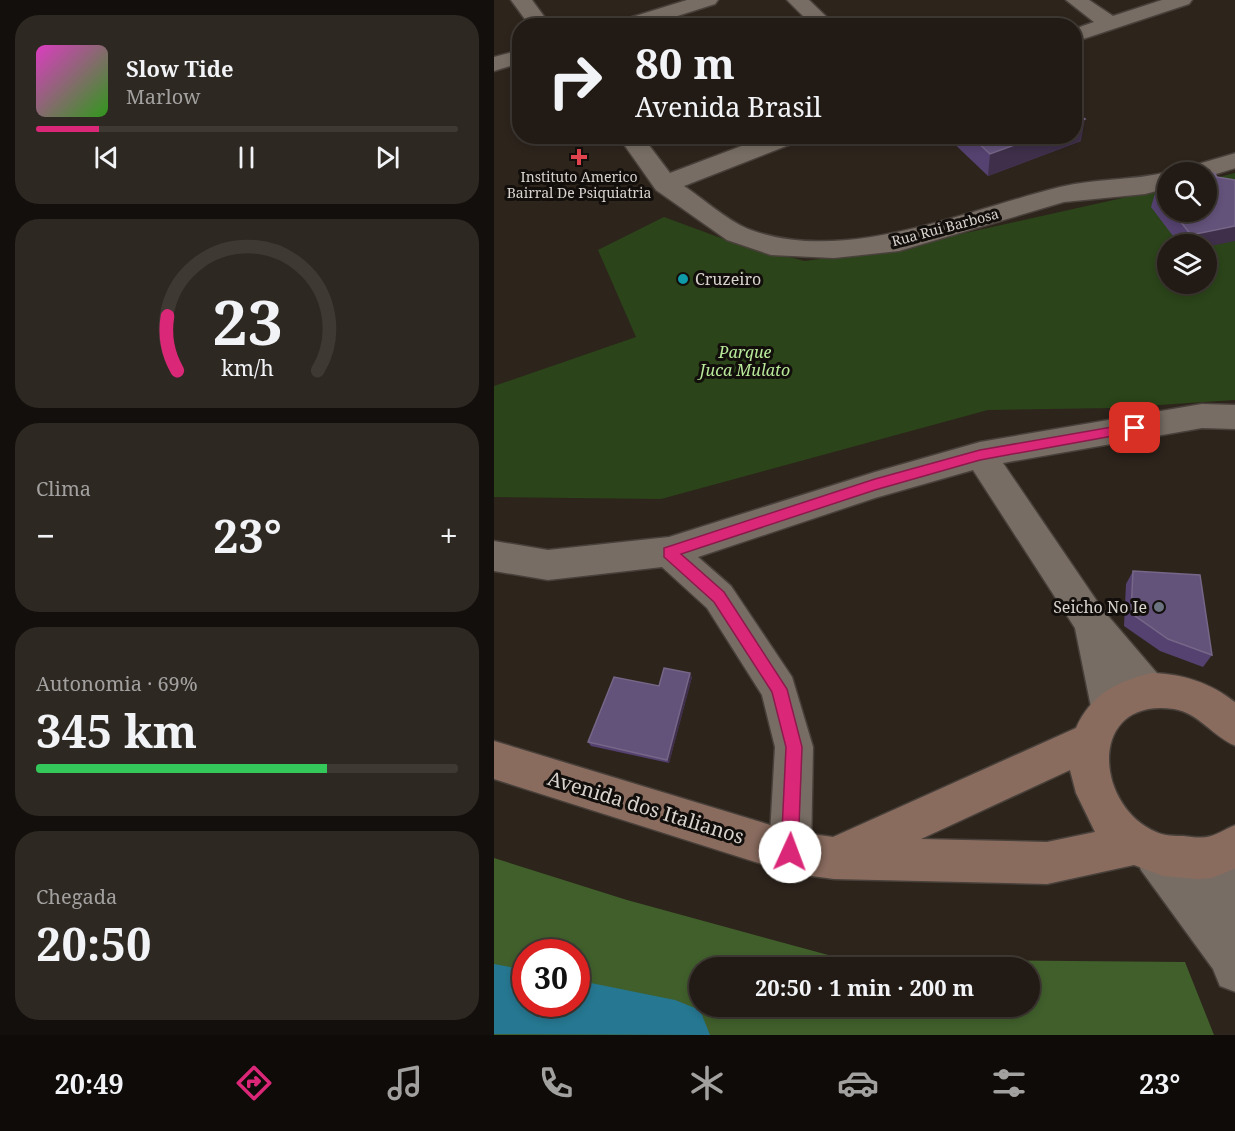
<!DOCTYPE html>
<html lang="pt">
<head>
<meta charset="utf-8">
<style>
	:root { --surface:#221b15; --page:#2e2822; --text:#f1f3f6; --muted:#a2a1a0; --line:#3f3934; --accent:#db2777 }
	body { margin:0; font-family:"Noto Serif",serif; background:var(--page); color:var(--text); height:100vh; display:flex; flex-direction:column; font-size:22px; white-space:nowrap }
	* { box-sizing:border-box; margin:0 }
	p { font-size:20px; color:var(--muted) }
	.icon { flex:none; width:33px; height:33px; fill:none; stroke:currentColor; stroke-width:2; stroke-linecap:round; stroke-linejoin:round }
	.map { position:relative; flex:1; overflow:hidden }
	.details { display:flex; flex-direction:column; gap:15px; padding:15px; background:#130f0c; width:494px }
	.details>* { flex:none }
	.top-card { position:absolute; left:18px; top:18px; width:570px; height:126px; border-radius:24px; box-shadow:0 3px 9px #0003,0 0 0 2px var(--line); background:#221b15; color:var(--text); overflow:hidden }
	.controls { position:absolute; left:663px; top:162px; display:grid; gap:12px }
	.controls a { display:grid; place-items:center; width:60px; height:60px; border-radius:50%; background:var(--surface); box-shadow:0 3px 9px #0003,0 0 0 2px var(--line); font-size:30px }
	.speed { position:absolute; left:18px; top:939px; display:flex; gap:12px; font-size:30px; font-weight:700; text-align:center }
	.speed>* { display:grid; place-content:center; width:78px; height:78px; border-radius:50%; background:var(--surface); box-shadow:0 3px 9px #0003,0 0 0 2px var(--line); line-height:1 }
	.speed .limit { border:9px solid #d22; background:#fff; color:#111 }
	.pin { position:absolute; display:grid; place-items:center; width:51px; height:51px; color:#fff; margin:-26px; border-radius:12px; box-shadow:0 3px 9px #0006 }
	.me { position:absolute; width:66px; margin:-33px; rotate:2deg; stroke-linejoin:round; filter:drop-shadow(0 0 4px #0008) }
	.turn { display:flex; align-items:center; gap:21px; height:126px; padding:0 24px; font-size:27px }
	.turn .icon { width:78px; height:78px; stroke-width:2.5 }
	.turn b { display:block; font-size:42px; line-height:51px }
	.big { font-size:45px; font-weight:700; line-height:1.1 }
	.details .card { flex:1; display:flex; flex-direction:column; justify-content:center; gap:9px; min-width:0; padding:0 21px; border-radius:24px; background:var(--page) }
	.details .dial { align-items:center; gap:0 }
	.dial svg { height:156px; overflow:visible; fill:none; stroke:var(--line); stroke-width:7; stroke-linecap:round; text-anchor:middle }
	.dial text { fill:var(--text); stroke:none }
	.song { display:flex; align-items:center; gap:18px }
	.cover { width:72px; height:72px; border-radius:9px; background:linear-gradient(135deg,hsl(310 70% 55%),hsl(110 70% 35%)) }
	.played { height:6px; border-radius:3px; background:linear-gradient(90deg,var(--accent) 15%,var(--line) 15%) }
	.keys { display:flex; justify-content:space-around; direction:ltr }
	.heat { display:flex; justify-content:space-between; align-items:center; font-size:33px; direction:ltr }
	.charge { height:9px; border-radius:4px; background:linear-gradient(90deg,#34c759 69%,var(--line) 0) }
	.trip { position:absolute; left:195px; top:957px; width:351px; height:60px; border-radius:30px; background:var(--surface); box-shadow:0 3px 9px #0003,0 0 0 2px var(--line); font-weight:700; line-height:60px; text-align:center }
	.dock { display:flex; height:96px; justify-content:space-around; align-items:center; background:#0e0b08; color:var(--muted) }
	.dock .icon { width:42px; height:42px }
	.dock .active { color:var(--accent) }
	.dock b { font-size:27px; color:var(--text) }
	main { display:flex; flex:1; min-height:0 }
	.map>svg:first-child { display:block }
	.green { fill:#2b4419; fill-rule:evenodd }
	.forest { fill:#405f2b; fill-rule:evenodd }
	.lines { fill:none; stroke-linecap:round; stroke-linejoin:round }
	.river { fill:#267791; fill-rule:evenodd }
	.minor-casing { stroke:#48403a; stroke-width:3 }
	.secondary-casing { stroke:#48403a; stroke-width:3 }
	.minor { fill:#776d64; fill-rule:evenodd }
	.secondary { fill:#8a6c5f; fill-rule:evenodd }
	.wall { fill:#554270 }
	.shaded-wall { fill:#3f2f4a }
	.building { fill:#63527a; stroke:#766687; stroke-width:1.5 }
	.route { fill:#db2777; stroke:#8e194d; stroke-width:1.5 }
	.health-dot { fill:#e0444e; stroke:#120e0b; stroke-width:2 }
	.culture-dot { fill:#0f9aa8; stroke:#120e0b; stroke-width:2 }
	.worship-dot { fill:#6b7280; stroke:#120e0b; stroke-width:2 }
	.labels { text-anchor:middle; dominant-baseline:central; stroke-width:6; stroke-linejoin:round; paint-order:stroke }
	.far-poi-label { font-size:14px; fill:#d9d3ce; stroke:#120e0b }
	.far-street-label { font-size:14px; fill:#d9d3ce; stroke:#120e0b }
	.poi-label { font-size:16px; fill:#d9d3ce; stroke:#120e0b; text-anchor:start }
	.park-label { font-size:16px; font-style:italic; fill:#b8e99a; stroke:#120e0b }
	.near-street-label { font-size:20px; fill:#d9d3ce; stroke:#120e0b }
</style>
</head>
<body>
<main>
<section class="details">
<div class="card">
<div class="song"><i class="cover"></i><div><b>Slow Tide</b><p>Marlow</p></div></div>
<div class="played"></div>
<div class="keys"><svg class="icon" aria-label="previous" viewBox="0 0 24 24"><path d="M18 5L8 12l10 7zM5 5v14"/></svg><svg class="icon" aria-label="pause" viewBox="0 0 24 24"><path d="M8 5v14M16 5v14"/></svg><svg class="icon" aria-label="next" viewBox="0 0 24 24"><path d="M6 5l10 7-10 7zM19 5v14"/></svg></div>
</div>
<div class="card dial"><svg viewBox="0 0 100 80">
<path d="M14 69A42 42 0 1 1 86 69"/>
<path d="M14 69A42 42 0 0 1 9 41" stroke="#db2777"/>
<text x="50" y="56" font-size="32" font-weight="700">23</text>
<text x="50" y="72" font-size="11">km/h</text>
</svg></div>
<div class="card"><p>Clima</p>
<div class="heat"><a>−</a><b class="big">23°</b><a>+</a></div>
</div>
<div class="card"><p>Autonomia · 69%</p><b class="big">345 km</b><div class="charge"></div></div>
<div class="card"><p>Chegada</p><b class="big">20:50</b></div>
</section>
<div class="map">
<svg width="742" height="1035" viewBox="0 0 742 1035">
	<rect width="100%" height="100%" fill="#2d241c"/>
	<path class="green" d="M741 173V400L620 408 494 410 167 499 0 497V386L142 337 104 250 170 217 243 244 311 261 400 249 673 188 674 212H712L713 180ZM674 244H712V284H674Z"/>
	<path class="forest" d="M0 858 133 900 349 959 691 962 720 1035H0ZM32 952H82V1004H32ZM206 968H536V1006H206Z"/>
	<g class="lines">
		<polygon class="river" points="0,964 32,970 32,1004 82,1004 82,980 181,1000 206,1010 216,1035 0,1034"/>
		<defs>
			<g id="minor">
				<polygon points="17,0 38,0 57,26 36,26"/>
				<polygon points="193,0 224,0 221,4 152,26 119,26 122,22"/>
				<polygon points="293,0 315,0 342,26 319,26"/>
				<polygon points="572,0 595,0 619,16 668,0 698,0 695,4 580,42 580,29 600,22"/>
				<polygon points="26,50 26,63 0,71 0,57"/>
				<path d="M124 136H148L176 173 274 136H308L305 141 190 186C210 199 232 220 254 229 350 266 472 210 566 187 601 178 638 181 674 172H675L674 188 651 194 570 202 405 251 340 258 277 255 233 240 162 190Z"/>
				<polygon points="742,153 742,168 712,177 712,172 691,172 694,167"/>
				<polygon points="708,404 742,405 742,429 708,428 509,463 609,610 668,679 674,691 668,703 655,709 642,703 631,690 635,707 629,720 616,725 603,720 597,707 581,628 479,470 381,498 204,557 237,586 298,677 319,747 317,852 311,867 296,873 281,867 275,852 281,747 268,695 213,608 168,567 54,580 0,571 0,541 54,550 175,537 381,472 486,442"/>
				<polygon points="662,834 677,840 701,874 699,859 705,844 720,838 735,844 742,864 742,992 726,986 719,969 647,870 641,855 647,840"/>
			</g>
			<path id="secondary" d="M658 673C690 674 717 683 742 703V746C719 737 705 713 680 709 594 696 599 805 662 832 670 836 681 836 689 836 698 837 708 839 717 836 725 834 733 828 742 825V868L718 878 704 879 669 876 640 865 553 884 340 879 296 873 0 779V741L296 831 339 837 582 728C597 694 624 681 658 673ZM576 770 582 793 601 832 553 842 427 839Z"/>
		</defs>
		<use href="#minor" class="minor-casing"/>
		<use href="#secondary" class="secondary-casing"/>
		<use href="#minor" class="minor"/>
		<use href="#secondary" class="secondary"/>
	</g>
	<g class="wall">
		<polygon points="452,136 580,136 587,141 494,176"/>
		<polygon points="674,187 674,212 712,212 712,244 685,244 657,207 662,190"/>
		<polygon points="639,571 718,655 709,667 666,651 630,626 632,584"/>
		<polygon points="198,677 175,763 97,746 94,742 165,686"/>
	</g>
	<g class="shaded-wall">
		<polygon points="591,119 587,141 494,176 496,154 545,136 580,136 580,123"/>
		<polygon points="741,226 741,241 712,247 712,244 694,244 697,235"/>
		<polygon points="196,673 198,677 175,763 173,760"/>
	</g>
	<g class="building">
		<polygon points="580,111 591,119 580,123"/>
		<polygon points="477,136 545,136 496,154"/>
		<polygon points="720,173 723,177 741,180 741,226 697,235 679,212 712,212 712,175"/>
		<polygon points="674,187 674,204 662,190"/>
		<polygon points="639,571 706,575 718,655 674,639 637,613"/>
		<polygon points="170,668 196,673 173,760 94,742 120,677 165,686"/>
	</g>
	<polygon class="route" points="641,423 646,424 646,431 486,460 381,490 187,554 230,592 293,689 308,747 304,852 302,858 296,860 290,858 287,852 292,747 278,692 220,602 170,557 170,548 381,479 486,450"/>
	<path class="health-dot" d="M82 148h6v6h6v6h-6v6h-6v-6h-6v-6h6z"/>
	<circle class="culture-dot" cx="189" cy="279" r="6"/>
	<circle class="worship-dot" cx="665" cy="607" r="6"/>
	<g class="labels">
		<g class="far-poi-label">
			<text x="85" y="176">Instituto Americo<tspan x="85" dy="16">Bairral De Psiquiatria</tspan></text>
		</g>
		<g class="far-street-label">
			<text transform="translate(451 227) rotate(-15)">Rua Rui Barbosa</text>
		</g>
		<g class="poi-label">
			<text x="201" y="279">Cruzeiro</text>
			<text x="653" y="607" text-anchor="end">Seicho No Ie</text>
		</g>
		<g class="park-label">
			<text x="251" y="352">Parque<tspan x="251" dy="18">Juca Mulato</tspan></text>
		</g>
		<g class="near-street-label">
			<text transform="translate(152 807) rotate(17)">Avenida dos Italianos</text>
		</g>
	</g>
</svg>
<div class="controls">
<a><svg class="icon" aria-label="search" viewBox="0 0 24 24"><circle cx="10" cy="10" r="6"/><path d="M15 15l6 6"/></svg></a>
<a><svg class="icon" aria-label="layers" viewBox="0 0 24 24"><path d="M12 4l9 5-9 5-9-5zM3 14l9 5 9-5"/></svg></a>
</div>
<div class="speed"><div class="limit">30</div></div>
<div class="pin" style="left:641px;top:428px;background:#d93025"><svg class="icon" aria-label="arrive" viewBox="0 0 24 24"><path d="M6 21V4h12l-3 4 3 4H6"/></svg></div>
<svg class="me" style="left:296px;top:852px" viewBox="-20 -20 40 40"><circle r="19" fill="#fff"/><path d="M0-13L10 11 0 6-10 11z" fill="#db2777"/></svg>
<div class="trip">20:50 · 1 min · 200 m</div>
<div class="top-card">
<div class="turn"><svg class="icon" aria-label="right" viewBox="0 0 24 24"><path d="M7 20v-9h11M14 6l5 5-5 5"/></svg><div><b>80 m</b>Avenida Brasil</div></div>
</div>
</div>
</main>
<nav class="dock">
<b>20:49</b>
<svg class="icon active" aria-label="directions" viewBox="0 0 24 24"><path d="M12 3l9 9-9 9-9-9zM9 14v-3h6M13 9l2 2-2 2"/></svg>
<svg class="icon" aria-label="music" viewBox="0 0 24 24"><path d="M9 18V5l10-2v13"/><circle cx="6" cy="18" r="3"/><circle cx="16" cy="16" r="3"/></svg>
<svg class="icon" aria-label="phone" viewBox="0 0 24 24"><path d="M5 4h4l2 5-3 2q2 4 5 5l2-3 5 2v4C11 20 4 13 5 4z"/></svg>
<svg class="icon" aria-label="climate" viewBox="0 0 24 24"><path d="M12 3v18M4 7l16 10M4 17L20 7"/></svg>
<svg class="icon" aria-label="car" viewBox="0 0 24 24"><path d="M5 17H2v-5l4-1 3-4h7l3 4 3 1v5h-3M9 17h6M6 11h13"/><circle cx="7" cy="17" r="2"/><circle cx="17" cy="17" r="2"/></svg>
<svg class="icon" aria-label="filters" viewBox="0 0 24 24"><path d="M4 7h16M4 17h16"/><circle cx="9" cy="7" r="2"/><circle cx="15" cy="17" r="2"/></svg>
<b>23°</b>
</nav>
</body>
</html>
